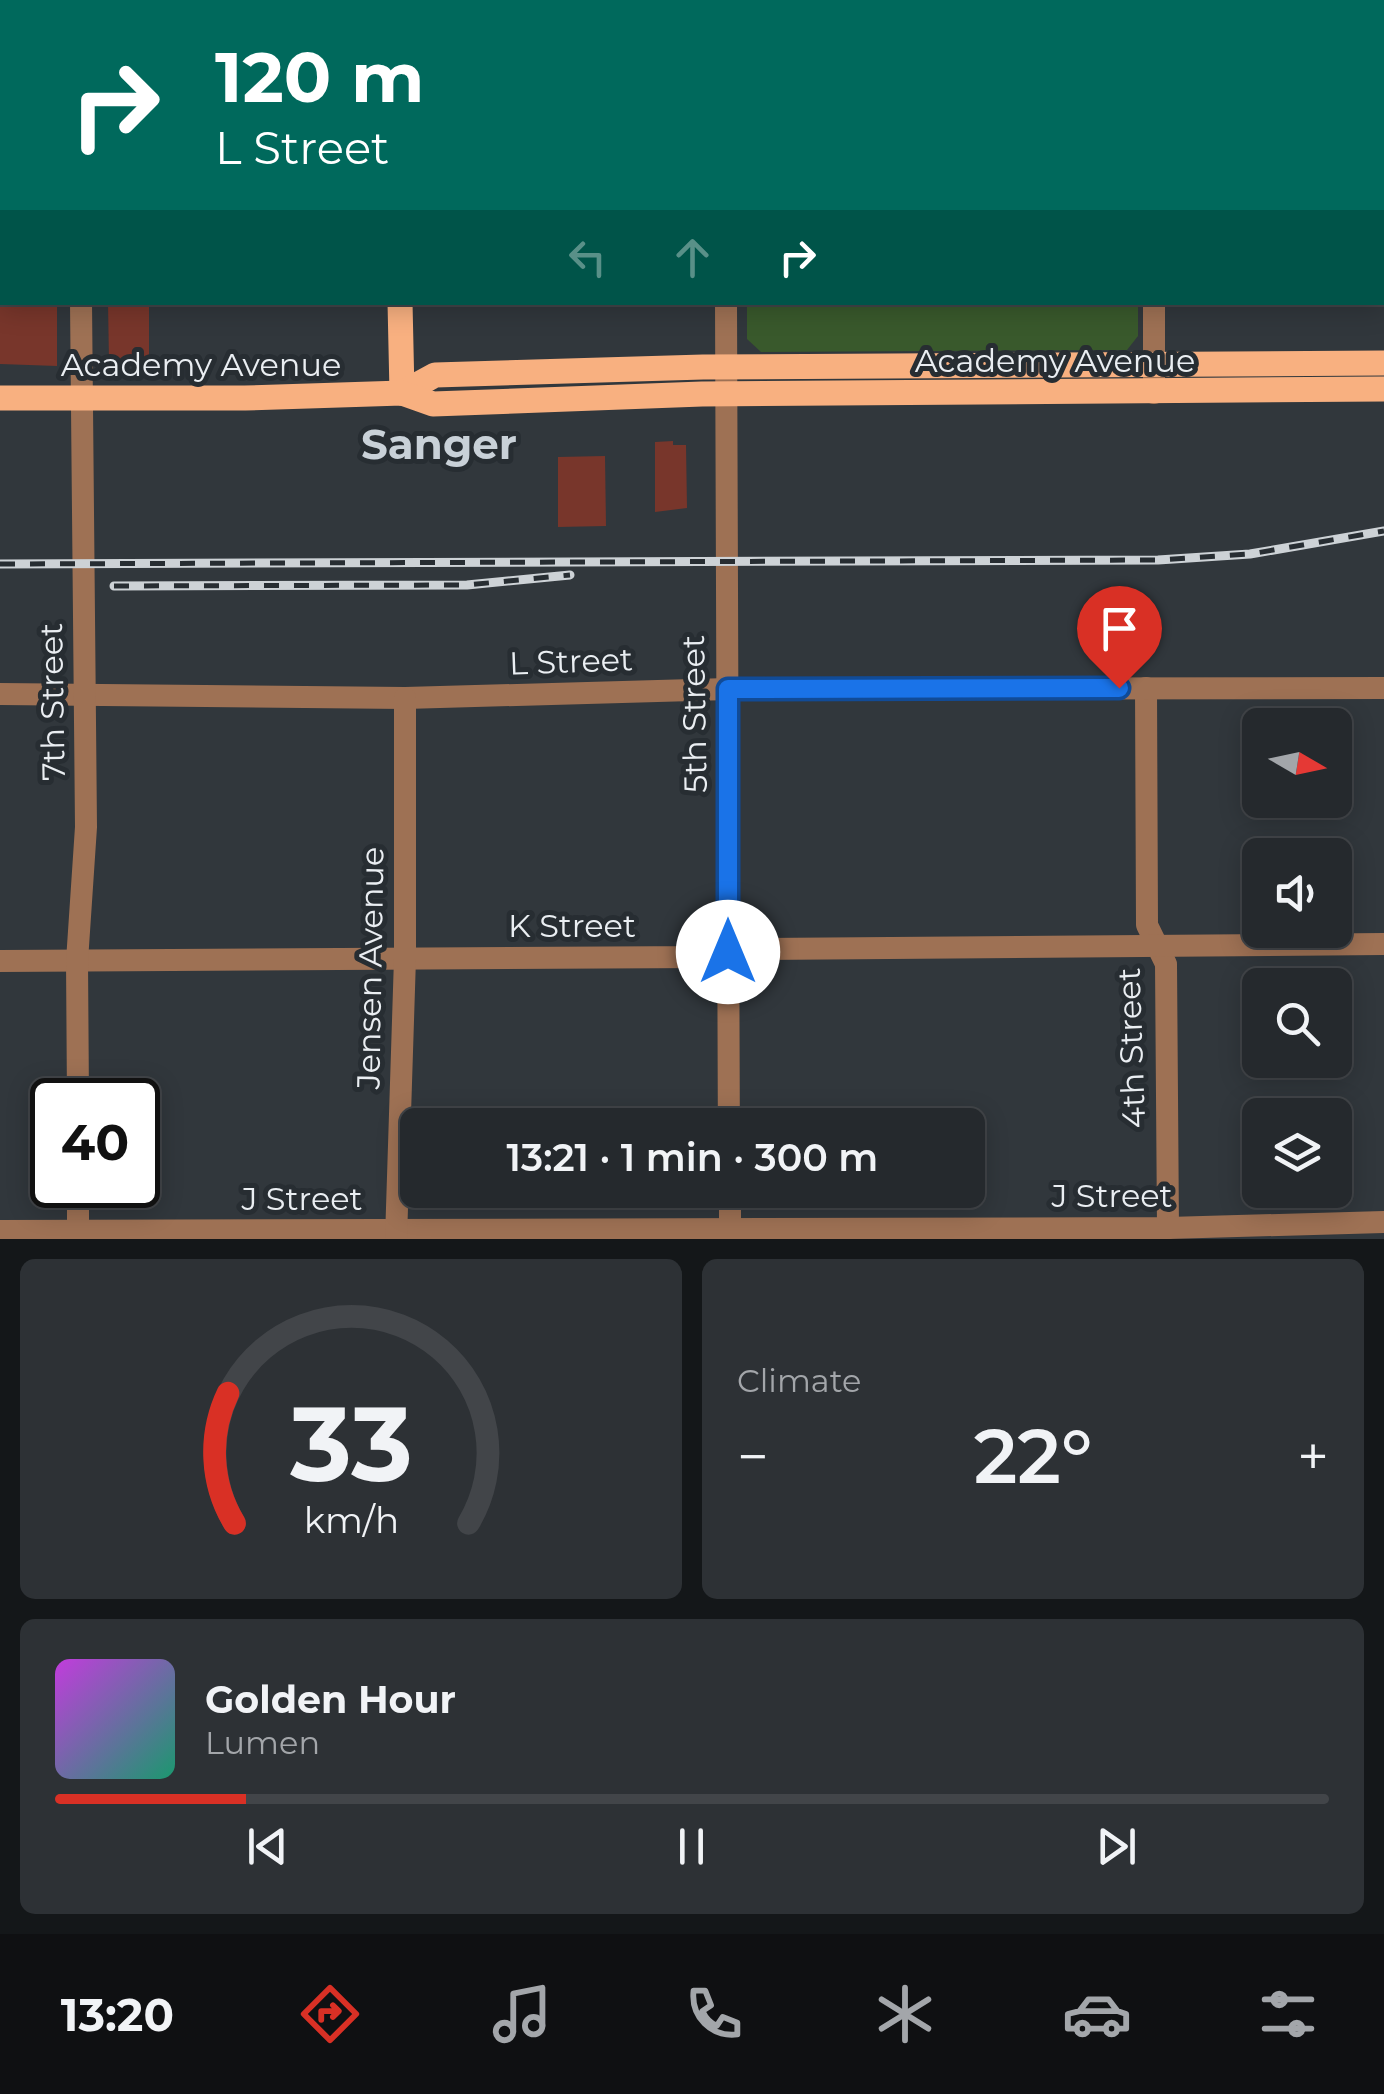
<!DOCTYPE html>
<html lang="en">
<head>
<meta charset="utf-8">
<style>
	:root { --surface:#25292d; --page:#2d3135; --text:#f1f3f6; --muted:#a3a6aa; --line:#424549; --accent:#d93025 }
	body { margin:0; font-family:Montserrat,sans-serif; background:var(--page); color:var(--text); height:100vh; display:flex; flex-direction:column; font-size:38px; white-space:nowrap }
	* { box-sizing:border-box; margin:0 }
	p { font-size:32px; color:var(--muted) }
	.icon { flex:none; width:55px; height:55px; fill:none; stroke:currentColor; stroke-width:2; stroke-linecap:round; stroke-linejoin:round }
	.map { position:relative; height:1239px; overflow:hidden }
	.sheet { display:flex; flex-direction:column; gap:20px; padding:20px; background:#141719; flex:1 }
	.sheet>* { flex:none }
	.hud { position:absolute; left:0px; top:0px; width:1385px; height:305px; box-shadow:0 5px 25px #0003,0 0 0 2px var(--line); background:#00695c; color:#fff; overflow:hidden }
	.needle { width:65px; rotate:99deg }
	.tools { position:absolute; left:1242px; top:708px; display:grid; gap:20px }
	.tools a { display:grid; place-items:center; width:110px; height:110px; border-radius:15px; background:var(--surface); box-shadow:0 5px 25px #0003,0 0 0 2px var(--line); font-size:50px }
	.speed { position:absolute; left:30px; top:1078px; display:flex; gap:20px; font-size:50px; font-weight:700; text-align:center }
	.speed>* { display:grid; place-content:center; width:130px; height:130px; border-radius:50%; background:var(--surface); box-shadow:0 5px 25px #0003,0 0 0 2px var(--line); line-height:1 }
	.speed .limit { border:5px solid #111; border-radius:15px; background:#fff; color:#111 }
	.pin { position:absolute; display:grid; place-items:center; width:85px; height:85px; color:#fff; margin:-102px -42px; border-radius:50% 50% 50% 0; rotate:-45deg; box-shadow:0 0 10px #0007 }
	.pin .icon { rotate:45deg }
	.me { position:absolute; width:110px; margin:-55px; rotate:0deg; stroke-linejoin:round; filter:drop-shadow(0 0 8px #0008) }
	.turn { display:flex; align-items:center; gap:35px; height:210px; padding:0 50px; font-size:45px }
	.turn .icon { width:130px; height:130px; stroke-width:2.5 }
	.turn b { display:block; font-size:70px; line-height:85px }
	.lanes { display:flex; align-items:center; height:95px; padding:0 50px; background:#0003; justify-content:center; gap:50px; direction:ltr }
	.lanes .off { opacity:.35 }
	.big { font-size:75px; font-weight:600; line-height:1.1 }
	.sheet .card { flex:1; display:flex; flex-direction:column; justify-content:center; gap:15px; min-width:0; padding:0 35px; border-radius:15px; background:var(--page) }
	.sheet .dial { align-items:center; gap:0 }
	.dial svg { height:260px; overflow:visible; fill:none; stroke:var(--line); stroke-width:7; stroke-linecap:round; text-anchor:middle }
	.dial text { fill:var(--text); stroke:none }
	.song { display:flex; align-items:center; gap:30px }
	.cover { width:120px; height:120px; border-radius:15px; background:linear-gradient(135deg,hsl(290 70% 55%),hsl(160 70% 35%)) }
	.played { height:10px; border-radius:5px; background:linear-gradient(90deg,var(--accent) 15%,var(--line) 15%) }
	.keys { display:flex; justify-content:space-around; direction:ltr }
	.heat { display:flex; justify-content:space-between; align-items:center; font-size:55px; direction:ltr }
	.sheet .tiles { flex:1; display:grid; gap:20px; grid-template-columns:1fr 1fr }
	.card:last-child { grid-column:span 2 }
	.trip { position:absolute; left:400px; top:1108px; width:585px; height:100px; border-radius:15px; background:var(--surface); box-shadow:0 5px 25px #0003,0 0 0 2px var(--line); font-weight:600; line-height:100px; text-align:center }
	.dock { display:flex; height:160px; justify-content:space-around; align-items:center; background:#0f1012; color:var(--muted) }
	.dock .icon { width:70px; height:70px }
	.dock .current { color:var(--accent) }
	.dock b { font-size:45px; color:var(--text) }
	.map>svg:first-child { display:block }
	.green { fill:#39592c }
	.building { fill:#78362b }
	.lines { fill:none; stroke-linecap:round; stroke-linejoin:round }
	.minor { stroke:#9e7154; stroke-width:22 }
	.major { stroke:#f8b080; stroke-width:25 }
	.rail-casing { stroke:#cdd2d6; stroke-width:9 }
	.rail { stroke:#272d32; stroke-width:5; stroke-dasharray:15; stroke-linecap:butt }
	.route-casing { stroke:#114b97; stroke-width:25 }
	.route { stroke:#1a73e8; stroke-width:18 }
	.labels { text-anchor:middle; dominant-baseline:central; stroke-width:10; stroke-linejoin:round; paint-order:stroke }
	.street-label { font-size:32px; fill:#eaeef2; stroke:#272d32 }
	.district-label { font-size:42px; font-weight:bold; fill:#c9d1d8; stroke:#272d32 }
</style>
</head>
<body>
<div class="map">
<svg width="1384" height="1239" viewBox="0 0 1384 1239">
	<rect width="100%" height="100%" fill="#31373c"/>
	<polygon class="green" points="747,303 1138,303 1138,336 1127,350 761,352 747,339"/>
	<g class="building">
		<polygon points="0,302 57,302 57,366 0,364"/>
		<polygon points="108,302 149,302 149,362 109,362"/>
		<polygon points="673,441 673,445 686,445 687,508 655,512 655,442"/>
		<polygon points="605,456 606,526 558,527 558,457"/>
	</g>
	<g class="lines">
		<g class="minor">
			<polyline points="79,0 79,2"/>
			<polyline points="725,0 725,2"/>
			<polyline points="1153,2 1153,0"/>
			<polyline points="0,122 2,122"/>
			<path d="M726 302C725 577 726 851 729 1125"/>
			<polyline points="1154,393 1154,302"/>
			<polyline points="1146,688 1147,925 1166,964 1168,1228"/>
			<polyline points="0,694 405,698 728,689 1384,688"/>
			<polyline points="0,961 703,957 752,949 1384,944"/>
			<polyline points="78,1100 77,961 86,827 81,302"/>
			<polyline points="78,1185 78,1239"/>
			<polyline points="730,1190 730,1239"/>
			<polyline points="0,1231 1168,1228 1384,1222"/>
			<polyline points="396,1239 405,958 405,698"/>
		</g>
		<g class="major">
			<polyline points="400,0 400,2"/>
			<polyline points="400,302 402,393"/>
			<polyline points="402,393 435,375 703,367 1384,363"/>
			<polyline points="0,398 245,398 402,393 433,404 702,394 1384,389"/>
		</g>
		<defs>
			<g id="rail">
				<polyline points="0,564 1158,560 1250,554 1384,531"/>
				<polyline points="114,586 467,585 570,575"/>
			</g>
		</defs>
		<use href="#rail" class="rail-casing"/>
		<use href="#rail" class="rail"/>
	</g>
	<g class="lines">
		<defs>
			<polyline id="route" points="728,952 728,689 1119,688"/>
		</defs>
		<use href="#route" class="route-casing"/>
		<use href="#route" class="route"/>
	</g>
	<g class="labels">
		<g class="street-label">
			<text x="1055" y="360">Academy Avenue</text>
			<text x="201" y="364">Academy Avenue</text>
			<text transform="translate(571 661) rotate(-2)">L Street</text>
			<text transform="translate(52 702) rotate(-91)">7th Street</text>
			<text transform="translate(694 714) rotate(-91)">5th Street</text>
			<text x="572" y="925">K Street</text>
			<text transform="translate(370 968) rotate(-89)">Jensen Avenue</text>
			<text transform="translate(1131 1048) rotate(-92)">4th Street</text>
			<text x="1112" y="1195">J Street</text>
			<text x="302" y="1198">J Street</text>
		</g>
		<g class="district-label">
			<text x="439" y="444">Sanger</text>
		</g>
	</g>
</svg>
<div class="tools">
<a><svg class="needle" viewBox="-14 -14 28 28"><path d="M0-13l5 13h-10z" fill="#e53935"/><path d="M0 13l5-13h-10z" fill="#a3a6aa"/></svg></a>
<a><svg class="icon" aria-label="sound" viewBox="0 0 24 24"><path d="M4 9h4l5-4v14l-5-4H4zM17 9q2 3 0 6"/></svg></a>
<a><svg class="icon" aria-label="search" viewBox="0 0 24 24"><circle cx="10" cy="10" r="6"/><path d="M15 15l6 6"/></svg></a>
<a><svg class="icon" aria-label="layers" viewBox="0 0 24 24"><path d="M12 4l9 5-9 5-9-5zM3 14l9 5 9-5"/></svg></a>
</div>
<div class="speed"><div class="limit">40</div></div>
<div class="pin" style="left:1119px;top:688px;background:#d93025"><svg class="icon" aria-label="arrive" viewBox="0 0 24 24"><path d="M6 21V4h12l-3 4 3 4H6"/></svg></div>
<svg class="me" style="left:728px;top:952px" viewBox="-20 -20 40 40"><circle r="19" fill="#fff"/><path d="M0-13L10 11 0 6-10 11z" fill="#1a73e8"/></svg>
<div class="trip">13:21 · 1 min · 300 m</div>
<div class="hud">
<div class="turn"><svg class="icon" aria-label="right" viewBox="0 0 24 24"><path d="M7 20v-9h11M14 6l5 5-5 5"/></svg><div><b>120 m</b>L Street</div></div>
<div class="lanes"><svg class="icon off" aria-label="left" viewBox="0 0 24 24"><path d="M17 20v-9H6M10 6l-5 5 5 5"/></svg><svg class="icon off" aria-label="ahead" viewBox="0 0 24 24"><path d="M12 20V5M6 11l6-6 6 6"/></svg><svg class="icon" aria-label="right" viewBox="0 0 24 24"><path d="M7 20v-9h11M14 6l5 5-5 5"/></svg></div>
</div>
</div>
<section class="sheet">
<div class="tiles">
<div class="card dial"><svg viewBox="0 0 100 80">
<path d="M14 69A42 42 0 1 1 86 69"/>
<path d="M14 69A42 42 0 0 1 12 29" stroke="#d93025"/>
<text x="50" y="56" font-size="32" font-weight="700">33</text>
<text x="50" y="72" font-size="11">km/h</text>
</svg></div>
<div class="card"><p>Climate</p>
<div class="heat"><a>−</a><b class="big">22°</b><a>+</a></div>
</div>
<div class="card">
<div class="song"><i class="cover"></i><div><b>Golden Hour</b><p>Lumen</p></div></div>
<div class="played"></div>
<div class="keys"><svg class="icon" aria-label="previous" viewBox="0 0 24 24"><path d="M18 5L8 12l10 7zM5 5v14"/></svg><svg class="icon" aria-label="pause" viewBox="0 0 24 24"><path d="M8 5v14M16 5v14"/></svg><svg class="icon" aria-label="next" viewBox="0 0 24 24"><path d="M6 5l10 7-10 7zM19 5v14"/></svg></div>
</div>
</div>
</section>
<nav class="dock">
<b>13:20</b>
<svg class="icon current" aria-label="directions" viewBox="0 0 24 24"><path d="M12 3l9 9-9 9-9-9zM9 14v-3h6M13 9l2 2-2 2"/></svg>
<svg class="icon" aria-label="music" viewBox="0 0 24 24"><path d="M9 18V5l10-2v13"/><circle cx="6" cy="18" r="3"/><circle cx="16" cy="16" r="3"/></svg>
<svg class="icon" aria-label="phone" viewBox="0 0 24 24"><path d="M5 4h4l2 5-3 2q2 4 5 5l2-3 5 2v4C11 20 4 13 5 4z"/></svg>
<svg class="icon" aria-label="climate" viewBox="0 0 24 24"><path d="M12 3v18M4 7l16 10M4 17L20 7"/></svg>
<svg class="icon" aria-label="car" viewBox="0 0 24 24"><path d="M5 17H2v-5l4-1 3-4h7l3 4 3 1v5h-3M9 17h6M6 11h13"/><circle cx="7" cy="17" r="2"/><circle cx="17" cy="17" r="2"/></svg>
<svg class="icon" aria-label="filters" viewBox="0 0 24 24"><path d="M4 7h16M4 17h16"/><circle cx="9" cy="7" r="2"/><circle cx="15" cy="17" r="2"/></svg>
</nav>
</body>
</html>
